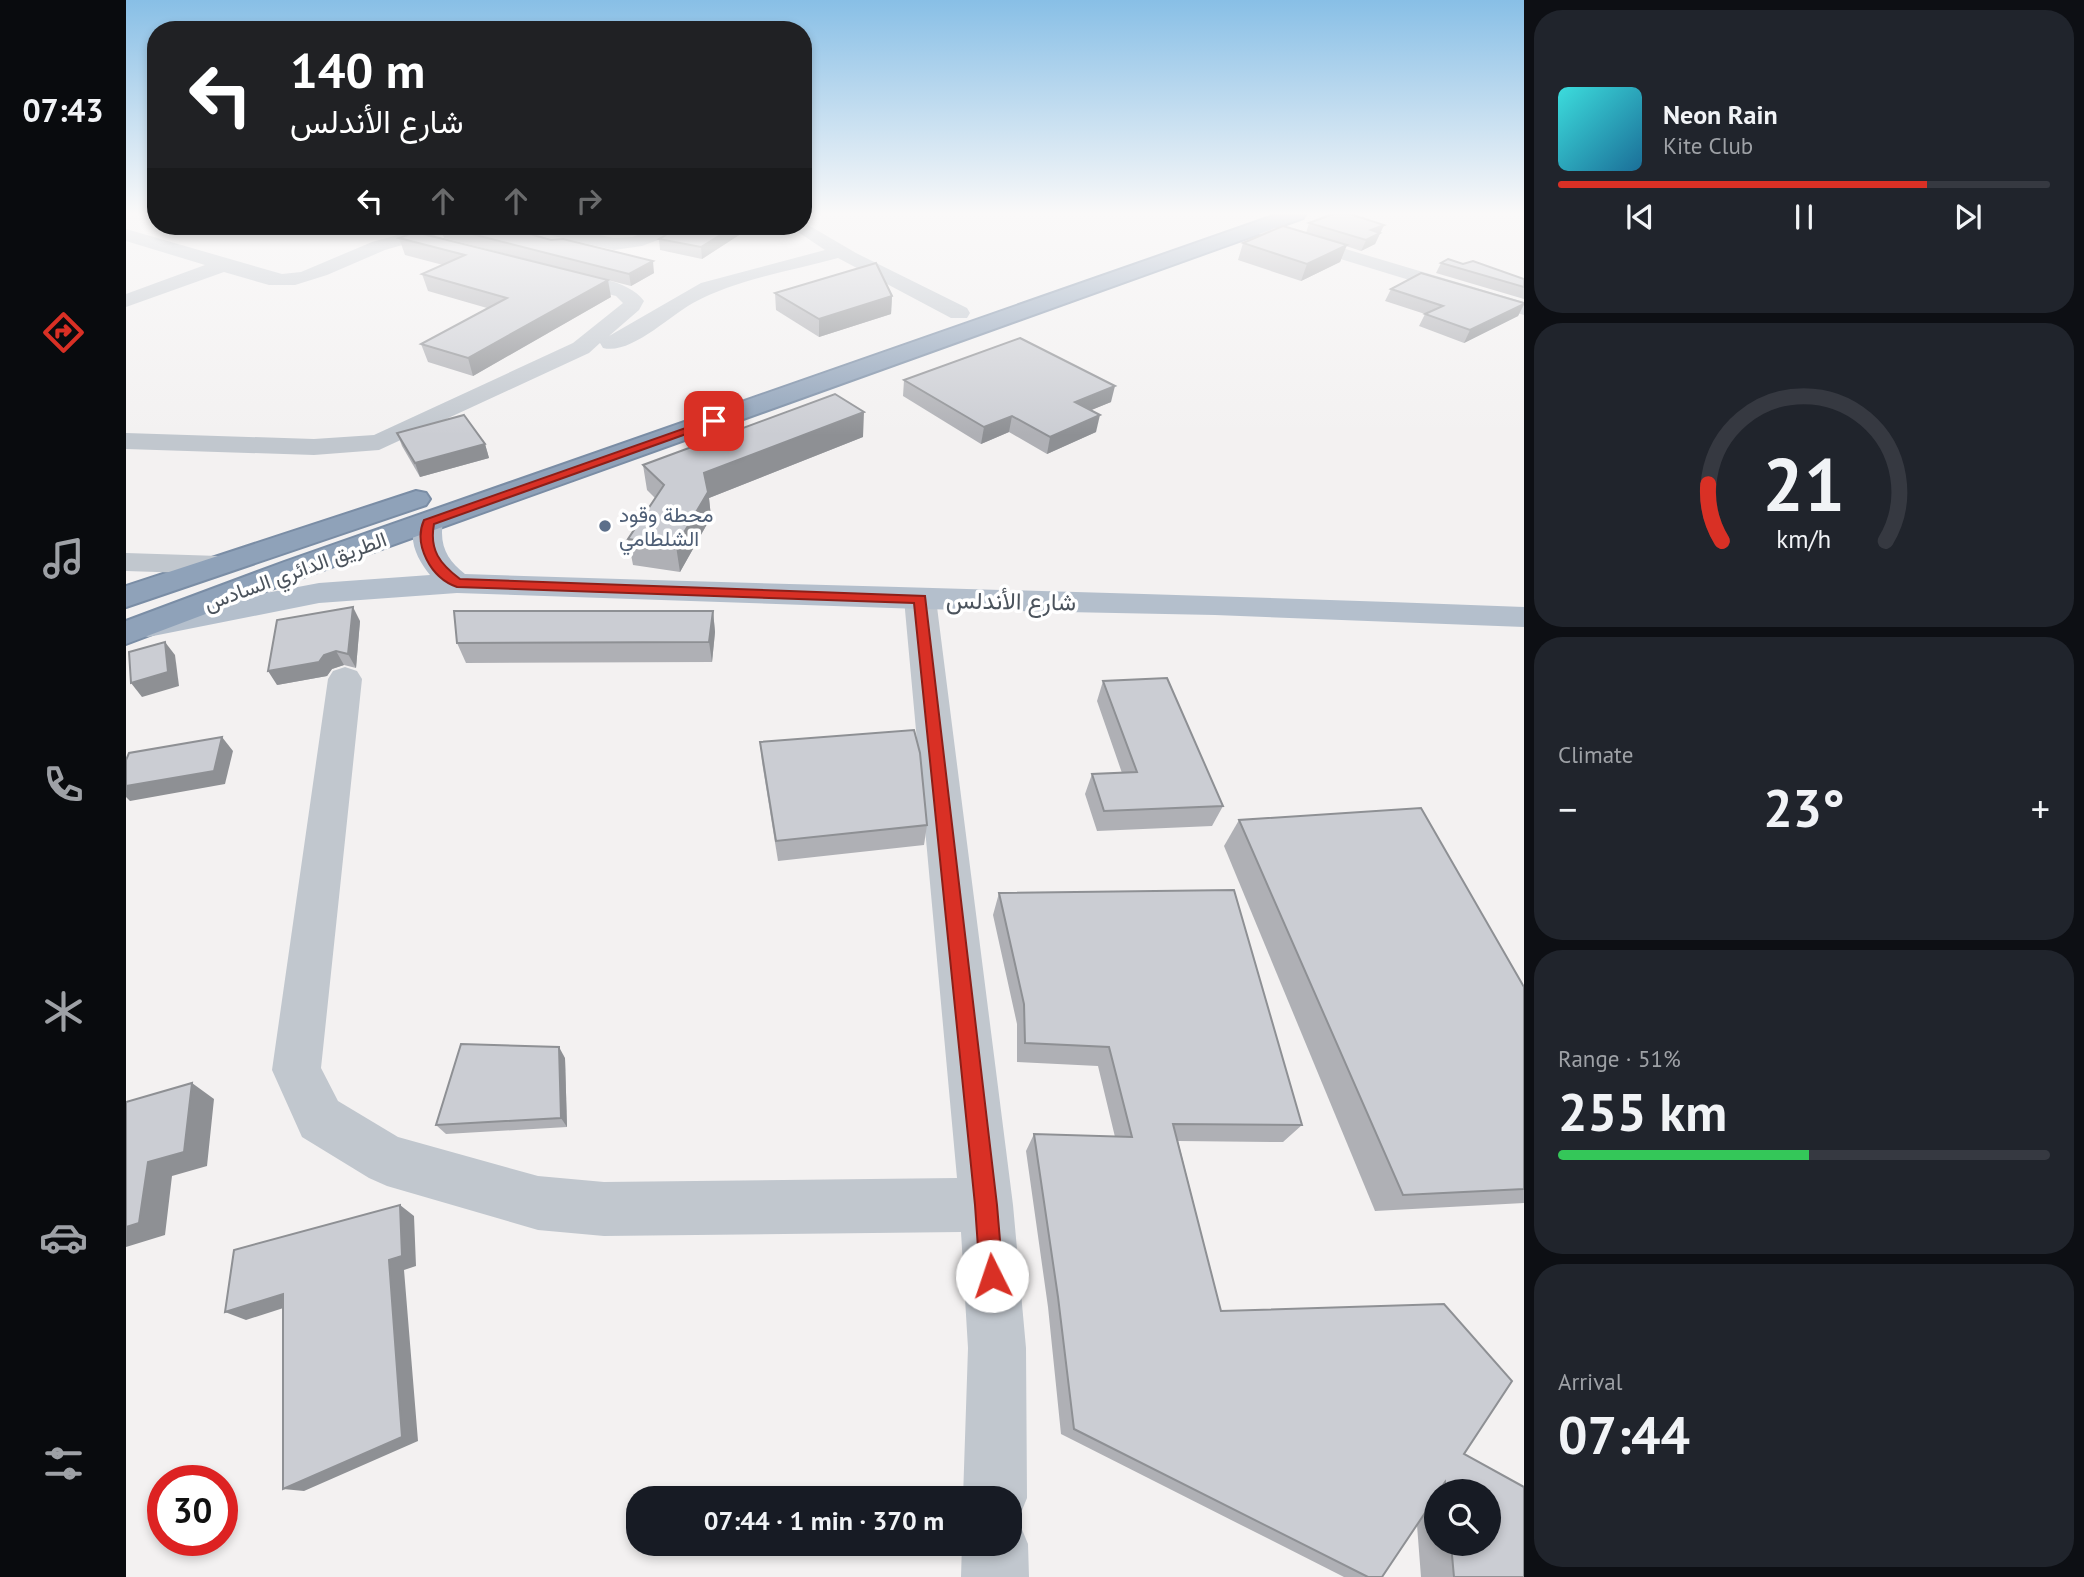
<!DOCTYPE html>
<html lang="en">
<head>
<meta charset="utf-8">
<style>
	:root { --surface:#171b24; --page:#20242c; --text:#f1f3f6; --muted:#9ea1a6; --line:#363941; --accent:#d93025 }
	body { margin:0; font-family:"PT Sans",Vazirmatn,sans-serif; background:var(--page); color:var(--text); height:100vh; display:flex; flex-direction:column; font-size:26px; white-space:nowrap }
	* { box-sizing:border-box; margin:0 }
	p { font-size:23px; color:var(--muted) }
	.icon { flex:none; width:38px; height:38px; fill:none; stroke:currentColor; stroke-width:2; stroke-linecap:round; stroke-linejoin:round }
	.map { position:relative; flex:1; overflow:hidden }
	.sheet { display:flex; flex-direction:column; gap:10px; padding:10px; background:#0d0f14; width:560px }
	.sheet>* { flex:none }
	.hud { position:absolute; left:21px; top:21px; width:665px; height:214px; border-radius:28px; box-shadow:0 4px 10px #0003; background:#202124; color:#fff; overflow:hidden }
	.buttons { position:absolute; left:1298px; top:1479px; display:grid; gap:14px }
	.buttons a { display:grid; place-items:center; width:77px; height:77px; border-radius:50%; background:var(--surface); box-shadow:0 4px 10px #0003; font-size:35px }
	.speed { position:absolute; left:21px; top:1465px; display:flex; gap:14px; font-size:35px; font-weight:700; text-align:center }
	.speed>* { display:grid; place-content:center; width:91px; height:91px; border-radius:50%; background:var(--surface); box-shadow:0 4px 10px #0003; line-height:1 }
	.speed .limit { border:10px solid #d22; background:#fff; color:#111 }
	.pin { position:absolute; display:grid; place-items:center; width:60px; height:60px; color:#fff; margin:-30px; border-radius:14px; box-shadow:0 4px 10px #0006 }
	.me { position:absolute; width:77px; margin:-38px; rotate:356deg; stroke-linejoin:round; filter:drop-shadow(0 0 5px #0008) }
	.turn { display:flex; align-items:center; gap:24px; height:147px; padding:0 28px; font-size:32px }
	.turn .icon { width:91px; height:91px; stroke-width:2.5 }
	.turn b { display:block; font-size:49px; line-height:60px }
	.lanes { display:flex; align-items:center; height:66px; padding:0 28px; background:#0003; justify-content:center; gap:35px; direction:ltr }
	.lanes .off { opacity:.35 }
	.big { font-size:52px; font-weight:800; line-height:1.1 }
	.sheet .card { flex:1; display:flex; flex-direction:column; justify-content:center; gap:10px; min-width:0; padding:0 24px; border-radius:28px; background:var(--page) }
	.sheet .dial { align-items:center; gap:0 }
	.dial svg { height:182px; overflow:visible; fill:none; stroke:var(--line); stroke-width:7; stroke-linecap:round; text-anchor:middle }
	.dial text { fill:var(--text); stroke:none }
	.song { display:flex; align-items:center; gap:21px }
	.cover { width:84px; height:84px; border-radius:10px; background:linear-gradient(135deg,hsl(180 70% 55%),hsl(200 70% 35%)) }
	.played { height:7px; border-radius:4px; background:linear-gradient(90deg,var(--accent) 75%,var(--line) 75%) }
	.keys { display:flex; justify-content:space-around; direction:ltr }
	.heat { display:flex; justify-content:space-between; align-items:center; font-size:38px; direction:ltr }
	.charge { height:10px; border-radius:5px; background:linear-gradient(90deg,#34c759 51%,var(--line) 0) }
	.trip { position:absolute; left:500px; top:1486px; width:396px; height:70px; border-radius:28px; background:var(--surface); box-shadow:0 4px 10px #0003; font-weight:800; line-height:70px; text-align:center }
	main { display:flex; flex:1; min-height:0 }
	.menu { display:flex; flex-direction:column; width:126px; justify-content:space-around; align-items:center; background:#090b0e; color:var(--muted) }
	.menu .icon { width:49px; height:49px }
	.menu .on { color:var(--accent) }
	.menu b { font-size:32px; color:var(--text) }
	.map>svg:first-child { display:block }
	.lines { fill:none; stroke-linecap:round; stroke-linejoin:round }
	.highway-casing { stroke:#7a8da5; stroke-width:4 }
	.minor { fill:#c1c7ce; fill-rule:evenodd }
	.major { fill:#b4bfcc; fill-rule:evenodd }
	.highway { fill:#8fa2b9; fill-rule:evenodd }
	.wall { fill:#afb0b5; fill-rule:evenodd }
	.shaded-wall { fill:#8e9094 }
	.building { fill:#cbcdd3; stroke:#8e9094; stroke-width:2 }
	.route { fill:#d93025; stroke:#8d1f18; stroke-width:2 }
	.service-dot { fill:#5c6f8a; stroke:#fff; stroke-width:2.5 }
	.labels { text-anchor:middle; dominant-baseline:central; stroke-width:7; stroke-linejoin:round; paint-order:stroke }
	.far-service-label { font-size:21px; fill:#4e5e75; stroke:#fff; text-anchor:start }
	.far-street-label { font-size:21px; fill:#4b535c; stroke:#fff }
	.street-label { font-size:24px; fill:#4b535c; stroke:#fff }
</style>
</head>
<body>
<main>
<nav class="menu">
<b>07:43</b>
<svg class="icon on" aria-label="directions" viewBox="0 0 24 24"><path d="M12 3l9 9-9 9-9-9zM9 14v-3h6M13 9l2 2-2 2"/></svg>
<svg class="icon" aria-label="music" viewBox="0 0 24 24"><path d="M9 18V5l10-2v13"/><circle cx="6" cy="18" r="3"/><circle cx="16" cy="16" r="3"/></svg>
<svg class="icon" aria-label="phone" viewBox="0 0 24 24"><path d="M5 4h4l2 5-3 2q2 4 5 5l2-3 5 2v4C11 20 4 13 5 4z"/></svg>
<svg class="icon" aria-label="climate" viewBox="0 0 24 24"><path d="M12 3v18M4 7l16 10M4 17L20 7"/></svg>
<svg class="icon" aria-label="car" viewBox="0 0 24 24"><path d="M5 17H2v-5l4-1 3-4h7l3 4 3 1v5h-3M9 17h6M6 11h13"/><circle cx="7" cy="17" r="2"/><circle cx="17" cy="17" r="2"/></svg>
<svg class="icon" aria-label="filters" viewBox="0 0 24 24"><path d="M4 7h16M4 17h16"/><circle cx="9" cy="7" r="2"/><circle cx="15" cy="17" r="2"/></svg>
</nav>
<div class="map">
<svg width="1398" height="1577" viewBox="0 0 1398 1577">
	<rect width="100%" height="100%" fill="#f3f1f1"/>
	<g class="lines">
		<defs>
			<g id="highway">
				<polygon points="1153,214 1179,214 1177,218 180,576 0,644 0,621 158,562"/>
				<polygon points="290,491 300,493 304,499 300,505 0,607 0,586"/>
			</g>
		</defs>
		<use href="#highway" class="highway-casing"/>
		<g class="minor">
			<path d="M677 222 730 253 841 308 844 313 841 318H825L712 258C665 271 610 279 567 303 543 316 505 355 477 348L474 343 463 353 253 450 188 455 0 449V433L188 439 248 435 447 343 497 303 490 296 427 280 424 276 427 272 434 270C460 276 502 279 518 301L513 310 483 336 575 283 699 250 663 226H677Z"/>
			<polygon points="1132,223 1398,302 1398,315 1126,232 1123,228 1126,224"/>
			<polygon points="304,226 331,226 328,230 259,250 201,275 169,285 143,285 98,272 0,307 0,294 79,265 0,241 0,229 156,274 175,272 246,242"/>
			<polygon points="398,226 431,226 488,238 506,237 536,226 561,226 558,230 516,246 488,250 401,230"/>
			<polygon points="0,553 93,556 104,559 108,565 104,571 93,574 0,571"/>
			<polygon points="794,589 805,592 810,599 887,1205 900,1348 901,1498 892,1520 902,1544 903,1577 835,1577 836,1544 884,1544 884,1498 837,1498 842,1348 835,1232 478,1236 412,1230 261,1186 243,1178 176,1137 146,1070 202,679 207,671 219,667 231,671 236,679 195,1068 212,1101 272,1137 412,1176 478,1182 831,1178 778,599 783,592"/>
		</g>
		<path class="major" d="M303 513 313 516C318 523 316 525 316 533 316 551 325 563 339 574 692 586 1045 593 1398 607V627L1089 615 794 609 331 593 193 603 22 637 10 633 6 626 10 619 22 615 193 583 304 575C291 559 279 536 293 516Z"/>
		<use href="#highway" class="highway"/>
	</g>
	<g class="wall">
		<polygon points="1183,223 1258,225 1249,244 1235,251 1220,246 1214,262 1175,281 1112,260 1117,243 1180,233"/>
		<polygon points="314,226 528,273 505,286 318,238"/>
		<polygon points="627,226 576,259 534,250 533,239"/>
		<polygon points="289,232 485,297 347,376 302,362 295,344 361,308 302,291 296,274 317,265 279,255 273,238"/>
		<polygon points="1315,263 1337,264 1398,279 1398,299 1310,273"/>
		<polygon points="1265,289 1398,303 1398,305 1392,316 1338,343 1293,326 1299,314 1259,301"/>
		<polygon points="649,293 766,296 765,314 693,337 650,310"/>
		<polygon points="778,380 985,402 965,410 970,432 921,454 883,432 855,444 777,396"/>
		<polygon points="271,433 359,444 363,458 294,477 276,446"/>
		<polygon points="737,437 583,498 585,517 554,572 507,565 502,539 529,498 521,490 517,465"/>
		<polygon points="587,611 589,632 586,662 340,663 331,643"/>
		<polygon points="234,621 230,668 218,665 206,669 201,676 151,685"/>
		<polygon points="977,681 1097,806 1086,826 971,831 959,794 966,774 996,773 971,701"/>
		<polygon points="634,742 801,825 798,845 652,861 636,762"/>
		<polygon points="1113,820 1398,987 1398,1203 1249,1211 1098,846"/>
		<path d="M1108 890 1176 1125 1157 1142 1052 1141 1095 1311 1318 1304 1386 1381 1338 1454 1398 1487V1577H1295L1291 1525 1256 1577H1218L935 1434 922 1307 900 1151 908 1134 989 1137 972 1066 891 1062V1024L867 915 873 893ZM1311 1491H1363V1544H1311Z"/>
		<polygon points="439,1058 441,1127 320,1134 310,1125"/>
	</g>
	<g class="shaded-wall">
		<polygon points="1258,225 1249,244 1235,251 1245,230"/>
		<polygon points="609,226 627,226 576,259 575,247"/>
		<polygon points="1221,245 1214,262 1175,281 1181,264"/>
		<polygon points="527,261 528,273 505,286 503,274"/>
		<polygon points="482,280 485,297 347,376 342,358"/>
		<polygon points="766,296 765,314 693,337 693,319"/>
		<polygon points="1398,304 1392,316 1338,343 1344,330"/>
		<polygon points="989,386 985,402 946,418 949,402"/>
		<polygon points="738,412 737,437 583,498 585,517 554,572 550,546 578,473"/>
		<polygon points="974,415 970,432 921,454 924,437"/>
		<polygon points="886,416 883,432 855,444 858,427"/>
		<polygon points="359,444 363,458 294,477 289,463"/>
		<polygon points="227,607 234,621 230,668 222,654"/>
		<polygon points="587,611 589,632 586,662 583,642"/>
		<polygon points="39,642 49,655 53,686 16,697 5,683"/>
		<polygon points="210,651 218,665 206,669 201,676 151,685 142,671"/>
		<polygon points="96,737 107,751 99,784 4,801 0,797 0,786"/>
		<polygon points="433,1047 439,1058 441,1127 435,1118"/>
		<polygon points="66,1083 88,1099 81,1166 46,1176 39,1235 0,1247 0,1227 22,1162"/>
		<polygon points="274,1205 288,1216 290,1266 278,1270 292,1441 178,1491 157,1489 263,1260"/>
		<polygon points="157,1294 176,1302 120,1320 99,1312"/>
	</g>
	<g class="building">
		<polygon points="1207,214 1224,214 1258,225 1245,230 1254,233 1240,240 1183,223"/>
		<polygon points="314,226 375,226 425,240 437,239 527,261 503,274"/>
		<polygon points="555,226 609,226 575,247 533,239"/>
		<polygon points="1157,226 1221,245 1181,264 1117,243"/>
		<polygon points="289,232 482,280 342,358 295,344 381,298 296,274 339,255 273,238"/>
		<polygon points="1322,259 1337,264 1347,261 1398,279 1398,287 1315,263"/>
		<polygon points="750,263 766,296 693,319 649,293"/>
		<polygon points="1295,273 1398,303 1398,304 1344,330 1299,314 1317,306 1265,289"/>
		<polygon points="894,338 989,386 949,402 974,415 924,437 886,416 858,427 778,380"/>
		<polygon points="709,394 738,412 578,473 582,492 550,546 502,539 538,485 517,465"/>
		<polygon points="338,415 359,444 289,463 271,433"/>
		<polygon points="227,607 222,654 210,651 198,655 193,662 142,671 151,620"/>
		<polygon points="328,611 587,611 583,642 331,643"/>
		<polygon points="39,642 42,672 5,683 3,652"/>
		<polygon points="1041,678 1097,806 978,811 966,774 1011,772 977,681"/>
		<polygon points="788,730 794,753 801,825 650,841 634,742"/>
		<polygon points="96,737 88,771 0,786 0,760 3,753"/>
		<polygon points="1295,808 1398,987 1398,1189 1277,1195 1113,820"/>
		<polygon points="1108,890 1176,1125 1047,1124 1095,1311 1318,1304 1386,1381 1338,1454 1398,1487 1398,1577 1328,1577 1325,1544 1363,1544 1363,1491 1320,1491 1319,1482 1313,1491 1311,1491 1311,1495 1256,1577 1242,1577 948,1429 932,1297 908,1134 1006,1137 983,1047 899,1043 898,1004 873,893"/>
		<polygon points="335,1044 433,1047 435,1118 310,1125"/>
		<polygon points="66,1083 58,1152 22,1162 13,1223 0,1227 0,1102"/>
		<polygon points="274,1205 276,1256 263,1260 276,1437 157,1489 157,1294 99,1312 108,1250"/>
	</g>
	<linearGradient id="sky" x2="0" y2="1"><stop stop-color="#88bfe6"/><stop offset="0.49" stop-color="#faf9f9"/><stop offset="1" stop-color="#faf9f9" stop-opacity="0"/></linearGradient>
	<rect width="1398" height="435" fill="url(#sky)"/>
	<path class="route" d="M588 418 591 419V423L308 524C303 550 314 564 334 579L799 596 871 1205 877 1276 874 1285 866 1288 857 1285 854 1276 849 1205 788 603 331 587C305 578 287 545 298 520Z"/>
	<circle class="service-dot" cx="479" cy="526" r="7"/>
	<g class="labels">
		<g class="far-service-label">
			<text x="493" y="514">محطة وقود<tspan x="493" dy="24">الشلطامي</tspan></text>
		</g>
		<g class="far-street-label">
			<text transform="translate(169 571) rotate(-20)">الطريق الدائري السادس</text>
		</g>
		<g class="street-label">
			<text transform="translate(885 601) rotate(1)">شارع الأندلس</text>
		</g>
	</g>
</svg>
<div class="buttons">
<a><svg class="icon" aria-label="search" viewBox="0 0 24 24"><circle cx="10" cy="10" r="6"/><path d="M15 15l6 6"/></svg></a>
</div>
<div class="speed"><div class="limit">30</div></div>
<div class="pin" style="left:588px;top:421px;background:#d93025"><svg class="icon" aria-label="arrive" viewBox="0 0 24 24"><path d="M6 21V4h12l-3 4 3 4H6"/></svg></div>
<svg class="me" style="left:866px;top:1276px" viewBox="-20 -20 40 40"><circle r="19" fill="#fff"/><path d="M0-13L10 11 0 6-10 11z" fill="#d93025"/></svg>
<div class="trip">07:44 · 1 min · 370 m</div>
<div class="hud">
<div class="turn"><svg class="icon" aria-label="left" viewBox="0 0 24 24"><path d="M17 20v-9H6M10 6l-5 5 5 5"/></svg><div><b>140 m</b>شارع الأندلس</div></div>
<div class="lanes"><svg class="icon" aria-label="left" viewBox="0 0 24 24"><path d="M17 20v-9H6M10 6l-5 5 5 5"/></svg><svg class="icon off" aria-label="ahead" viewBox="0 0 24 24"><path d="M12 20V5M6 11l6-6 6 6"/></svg><svg class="icon off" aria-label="ahead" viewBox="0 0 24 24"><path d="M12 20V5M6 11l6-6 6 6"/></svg><svg class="icon off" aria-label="right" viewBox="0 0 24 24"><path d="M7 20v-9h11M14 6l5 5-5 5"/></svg></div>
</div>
</div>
<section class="sheet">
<div class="card">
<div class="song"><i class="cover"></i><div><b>Neon Rain</b><p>Kite Club</p></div></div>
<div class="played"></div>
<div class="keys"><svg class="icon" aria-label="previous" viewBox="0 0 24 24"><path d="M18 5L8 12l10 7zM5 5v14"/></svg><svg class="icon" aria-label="pause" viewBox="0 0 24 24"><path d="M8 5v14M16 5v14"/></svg><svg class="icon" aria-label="next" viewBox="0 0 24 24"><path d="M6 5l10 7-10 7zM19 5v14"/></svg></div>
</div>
<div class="card dial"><svg viewBox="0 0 100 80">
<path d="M14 69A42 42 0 1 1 86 69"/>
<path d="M14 69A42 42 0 0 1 8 44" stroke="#d93025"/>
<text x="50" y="56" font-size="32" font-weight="700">21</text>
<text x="50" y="72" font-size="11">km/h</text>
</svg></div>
<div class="card"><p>Climate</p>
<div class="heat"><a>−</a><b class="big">23°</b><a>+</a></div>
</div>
<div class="card"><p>Range · 51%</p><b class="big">255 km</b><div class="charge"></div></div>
<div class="card"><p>Arrival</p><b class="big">07:44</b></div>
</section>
</main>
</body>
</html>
